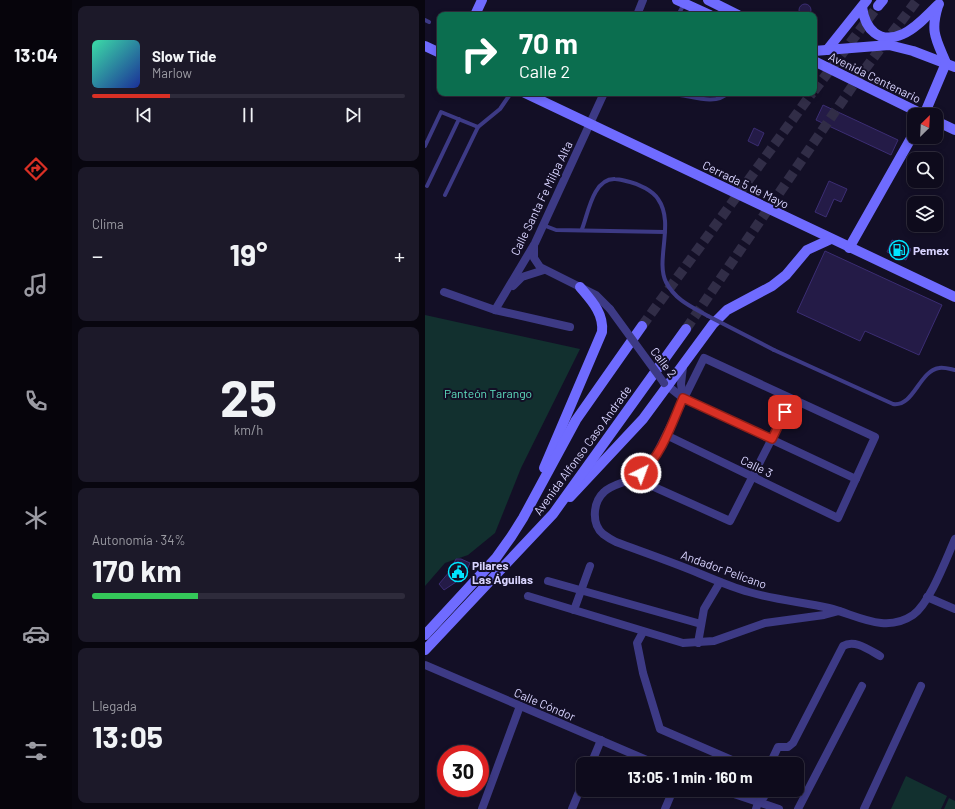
<!DOCTYPE html>
<html lang="es">
<head>
<meta charset="utf-8">
<style>
	:root { --surface:#0e0b1c; --page:#1c1929; --text:#f1f3f6; --muted:#9b9ba3; --line:#2e2b3b; --accent:#d93025 }
	body { margin:0; font-family:Barlow,sans-serif; background:var(--page); color:var(--text); height:100vh; display:flex; flex-direction:column; font-size:15px; white-space:nowrap }
	* { box-sizing:border-box; margin:0 }
	p { font-size:13px; color:var(--muted) }
	.icon { flex:none; width:22px; height:22px; fill:none; stroke:currentColor; stroke-width:2; stroke-linecap:round; stroke-linejoin:round }
	.map { position:relative; flex:1; overflow:hidden }
	.sheet { display:flex; flex-direction:column; gap:6px; padding:6px; background:#08060f; width:353px }
	.sheet>* { flex:none }
	.top-card { position:absolute; left:12px; top:12px; width:380px; height:84px; border-radius:8px; box-shadow:0 2px 6px #0003,0 0 0 1px var(--line); background:#0b6e4f; color:#fff; overflow:hidden }
	.needle { width:26px; rotate:24deg }
	.buttons { position:absolute; left:482px; top:108px; display:grid; gap:8px }
	.buttons a { display:grid; place-items:center; width:36px; height:36px; border-radius:8px; background:var(--surface); box-shadow:0 2px 6px #0003,0 0 0 1px var(--line); font-size:20px }
	.speed { position:absolute; left:12px; top:745px; display:flex; gap:8px; font-size:20px; font-weight:700; text-align:center }
	.speed>* { display:grid; place-content:center; width:52px; height:52px; border-radius:50%; background:var(--surface); box-shadow:0 2px 6px #0003,0 0 0 1px var(--line); line-height:1 }
	.speed .limit { border:6px solid #d22; background:#fff; color:#111 }
	.pin { position:absolute; display:grid; place-items:center; width:34px; height:34px; color:#fff; margin:-17px; border-radius:8px; box-shadow:0 2px 6px #0006 }
	.me { position:absolute; width:44px; margin:-22px; rotate:42deg; stroke-linejoin:round; filter:drop-shadow(0 0 3px #0008) }
	.turn { display:flex; align-items:center; gap:14px; height:84px; padding:0 16px; font-size:18px }
	.turn .icon { width:52px; height:52px; stroke-width:2.5 }
	.turn b { display:block; font-size:28px; line-height:34px }
	.big { font-size:30px; font-weight:700; line-height:1.1 }
	.sheet .widget { flex:1; display:flex; flex-direction:column; justify-content:center; gap:6px; min-width:0; padding:0 14px; border-radius:8px; background:var(--page) }
	.sheet .dial { align-items:center; gap:0 }
	.dial b { font-size:52px; line-height:1 }
	.song { display:flex; align-items:center; gap:12px }
	.cover { width:48px; height:48px; border-radius:6px; background:linear-gradient(135deg,hsl(160 70% 55%),hsl(230 70% 35%)) }
	.played { height:4px; border-radius:2px; background:linear-gradient(90deg,var(--accent) 25%,var(--line) 25%) }
	.keys { display:flex; justify-content:space-around; direction:ltr }
	.heat { display:flex; justify-content:space-between; align-items:center; font-size:22px; direction:ltr }
	.charge { height:6px; border-radius:3px; background:linear-gradient(90deg,#34c759 34%,var(--line) 0) }
	.trip { position:absolute; left:151px; top:757px; width:228px; height:40px; border-radius:8px; background:var(--surface); box-shadow:0 2px 6px #0003,0 0 0 1px var(--line); font-weight:700; line-height:40px; text-align:center }
	main { display:flex; flex:1; min-height:0 }
	.tab-bar { display:flex; flex-direction:column; width:72px; justify-content:space-around; align-items:center; background:#06040b; color:var(--muted) }
	.tab-bar .icon { width:28px; height:28px }
	.tab-bar .current { color:var(--accent) }
	.tab-bar b { font-size:18px; color:var(--text) }
	.map>svg:first-child { display:block }
	.green { fill:#12302f }
	.building { fill:#241b47; stroke:#3b2d73 }
	.lines { fill:none; stroke-linecap:round; stroke-linejoin:round }
	.secondary-tunnel { stroke:#312d47; stroke-width:10; stroke-dasharray:10 5; stroke-linecap:butt }
	.lane { stroke:#3d3a85; stroke-width:4 }
	.street { stroke:#3d3a85; stroke-width:8 }
	.secondary { stroke:#6f6bff; stroke-width:10 }
	.lane-bridge { stroke:#3d3a85; stroke-width:4 }
	.street-bridge { stroke:#3d3a85; stroke-width:8 }
	.route-casing { stroke:#8d1f18; stroke-width:10 }
	.route { stroke:#d93025; stroke-width:7 }
	.labels { text-anchor:middle; dominant-baseline:central; stroke-width:4; stroke-linejoin:round; paint-order:stroke }
	.street-label { font-size:12px; fill:#d9d4ff; stroke:#130f26 }
	.poi-label { font-size:12px; font-weight:bold; fill:#d9d4ff; stroke:#130f26; text-anchor:start }
	.park-label { font-size:12px; fill:#5fe0c0; stroke:#130f26 }
</style>
</head>
<body>
<main>
<nav class="tab-bar">
<b>13:04</b>
<svg class="icon current" aria-label="directions" viewBox="0 0 24 24"><path d="M12 3l9 9-9 9-9-9zM9 14v-3h6M13 9l2 2-2 2"/></svg>
<svg class="icon" aria-label="music" viewBox="0 0 24 24"><path d="M9 18V5l10-2v13"/><circle cx="6" cy="18" r="3"/><circle cx="16" cy="16" r="3"/></svg>
<svg class="icon" aria-label="phone" viewBox="0 0 24 24"><path d="M5 4h4l2 5-3 2q2 4 5 5l2-3 5 2v4C11 20 4 13 5 4z"/></svg>
<svg class="icon" aria-label="climate" viewBox="0 0 24 24"><path d="M12 3v18M4 7l16 10M4 17L20 7"/></svg>
<svg class="icon" aria-label="car" viewBox="0 0 24 24"><path d="M5 17H2v-5l4-1 3-4h7l3 4 3 1v5h-3M9 17h6M6 11h13"/><circle cx="7" cy="17" r="2"/><circle cx="17" cy="17" r="2"/></svg>
<svg class="icon" aria-label="filters" viewBox="0 0 24 24"><path d="M4 7h16M4 17h16"/><circle cx="9" cy="7" r="2"/><circle cx="15" cy="17" r="2"/></svg>
</nav>
<section class="sheet">
<div class="widget">
<div class="song"><i class="cover"></i><div><b>Slow Tide</b><p>Marlow</p></div></div>
<div class="played"></div>
<div class="keys"><svg class="icon" aria-label="previous" viewBox="0 0 24 24"><path d="M18 5L8 12l10 7zM5 5v14"/></svg><svg class="icon" aria-label="pause" viewBox="0 0 24 24"><path d="M8 5v14M16 5v14"/></svg><svg class="icon" aria-label="next" viewBox="0 0 24 24"><path d="M6 5l10 7-10 7zM19 5v14"/></svg></div>
</div>
<div class="widget"><p>Clima</p>
<div class="heat"><a>−</a><b class="big">19°</b><a>+</a></div>
</div>
<div class="widget dial"><b>25</b><p>km/h</p></div>
<div class="widget"><p>Autonomía · 34%</p><b class="big">170 km</b><div class="charge"></div></div>
<div class="widget"><p>Llegada</p><b class="big">13:05</b></div>
</section>
<div class="map">
<svg width="530" height="809" viewBox="0 0 530 809">
	<rect width="100%" height="100%" fill="#130f26"/>
	<g class="green">
		<polygon points="0,315 155,349 96,468 70,533 43,555 20,563 0,586"/>
		<polygon points="481,776 522,796 516,809 466,809"/>
		<polygon points="524,798 530,801 530,809 519,809"/>
	</g>
	<g class="building">
		<circle cx="380" cy="10" r="6"/>
		<polygon points="398,105 473,140 466,155 391,120"/>
		<polygon points="329,128 339,133 333,146 323,141"/>
		<polygon points="404,181 422,189 416,202 409,199 401,217 390,212"/>
		<polygon points="467,240 486,249 481,260 462,252"/>
		<polygon points="400,251 517,305 494,355 440,331 435,341 372,312"/>
		<polygon points="31,559 36,559 45,563 37,581 34,580 19,590 14,584 25,571"/>
	</g>
	<g class="lines">
		<g class="secondary-tunnel">
			<polyline points="389,91 453,6"/>
			<polyline points="217,326 387,93"/>
			<polyline points="261,329 431,81 492,0"/>
		</g>
		<g class="lane">
			<polyline points="253,15 259,4"/>
			<polyline points="0,20 4,22"/>
			<path d="M255 95C269 97 292 105 303 93"/>
			<polyline points="0,146 16,112 53,127"/>
			<polyline points="2,186 34,119"/>
			<polyline points="20,195 53,127 75,109 86,93"/>
			<polyline points="118,225 131,230 240,232"/>
			<path d="M157 229C163 214 168 178 190 179 195 179 200 181 205 182 214 184 228 191 233 199 250 223 230 260 241 282 250 300 267 307 283 316"/>
			<path d="M349 350 468 404C489 407 494 371 514 368 519 367 525 369 530 370"/>
		</g>
		<g class="street">
			<polyline points="212,15 218,0"/>
			<polyline points="109,246 109,258 115,267 171,295 185,309"/>
			<polyline points="88,286 97,277 119,270"/>
			<polyline points="19,292 70,310 145,327"/>
			<polyline points="70,310 110,243 179,93"/>
			<polyline points="239,383 258,398 431,479"/>
			<polyline points="258,398 256,384 258,367"/>
			<path d="M241 435 413 518 450 437 279 358 231 455C225 464 219 472 210 477 200 483 187 484 179 492 168 502 166 524 178 534 182 537 187 540 191 542 218 552 244 561 271 572 288 579 306 587 324 592 351 600 378 602 404 608 432 615 460 634 488 615 505 603 521 559 530 539"/>
			<polyline points="209,478 305,521 367,399"/>
			<polyline points="123,581 276,624"/>
			<polyline points="103,596 258,643 289,641 340,623 399,615 414,611"/>
			<polyline points="502,597 530,609"/>
			<polyline points="149,610 165,566"/>
			<polyline points="218,632 212,643 218,673 235,729 316,764"/>
			<polyline points="273,643 279,609 295,582"/>
			<polyline points="0,665 231,764"/>
			<polyline points="166,764 176,740"/>
			<path d="M345 764 353 747H363L368 743 418 646C430 639 444 650 455 656"/>
			<polyline points="297,790 354,809"/>
			<polyline points="57,809 95,706"/>
			<polyline points="147,809 158,782"/>
			<polyline points="240,809 248,790"/>
			<polyline points="331,809 333,803 339,797 340,790"/>
			<polyline points="373,809 437,686"/>
			<polyline points="439,809 496,686"/>
		</g>
		<g class="secondary">
			<polyline points="252,0 285,15"/>
			<polyline points="283,0 313,15"/>
			<polyline points="453,6 458,0"/>
			<path d="M513 6C505 32 511 39 521 63"/>
			<path d="M437 7C440 29 454 45 478 34 492 28 503 14 514 4"/>
			<polyline points="50,15 57,0"/>
			<polyline points="0,46 15,53"/>
			<polyline points="402,50 442,0"/>
			<polyline points="389,51 464,45 488,51 530,67"/>
			<polyline points="389,61 499,115"/>
			<polyline points="100,93 530,297"/>
			<polyline points="499,115 521,63"/>
			<polyline points="511,121 530,130"/>
			<polyline points="424,248 489,133"/>
			<path d="M119 468 177 332C179 313 166 300 155 287"/>
			<polyline points="145,497 218,419 288,324 302,310 347,286 361,275 382,250 406,239"/>
			<polyline points="0,635 71,558 86,537 98,518 151,420 217,326"/>
			<polyline points="0,650 128,514 261,329"/>
		</g>
		<polyline class="lane-bridge" points="283,316 349,350"/>
		<polyline class="street-bridge" points="185,309 239,383"/>
	</g>
	<g class="lines">
		<defs>
			<path id="route" d="M216 473C237 455 247 423 258 398L347 439 360 412"/>
		</defs>
		<use href="#route" class="route-casing"/>
		<use href="#route" class="route"/>
	</g>
	<defs>
		<symbol id="fuel-ring" viewBox="-11 -11 22 22"><circle r="9.5" fill="#130f26" stroke="#00e5ff" stroke-width="1.5"/><path d="M-5.5-6h7V0h2V4h1.3V-2.5L3-4.5l.8-.8L6-3V5H2.5V1h-1V6h-7ZM-4.2-4.7v3.2H.2V-4.7Z" fill="#00e5ff"/></symbol>
		<symbol id="civic-ring" viewBox="-11 -11 22 22"><circle r="9.5" fill="#130f26" stroke="#00e5ff" stroke-width="1.5"/><path d="M-.6-6.5H3V-4.5H.6V-3L4-1V1h2V6H-6V1h2V-1L-.6-3ZM-1.2 2.5V6h2.4V2.5Z" fill="#00e5ff"/></symbol>
	</defs>
	<g fill-rule="evenodd">
		<use href="#fuel-ring" x="463" y="239" width="22" height="22"/>
		<use href="#civic-ring" x="22" y="561" width="22" height="22"/>
	</g>
	<g class="labels">
		<g class="street-label">
			<text transform="translate(450 77) rotate(26)">Avenida Centenario</text>
			<text transform="translate(321 184) rotate(26)">Cerrada 5 de Mayo</text>
			<text transform="translate(116 198) rotate(-64)">Calle Santa Fe Milpa Alta</text>
			<text transform="translate(239 362) rotate(53)">Calle 2</text>
			<text transform="translate(157 450) rotate(-54)">Avenida Alfonso Caso Andrade</text>
			<text transform="translate(332 466) rotate(26)">Calle 3</text>
			<text transform="translate(299 569) rotate(20)">Andador Pelícano</text>
			<text transform="translate(120 704) rotate(23)">Calle Cóndor</text>
		</g>
		<g class="poi-label">
			<text x="488" y="250">Pemex</text>
			<text x="47" y="565">Pilares<tspan x="47" dy="14">Las Águilas</tspan></text>
		</g>
		<g class="park-label">
			<text x="63" y="393">Panteón Tarango</text>
		</g>
	</g>
</svg>
<div class="buttons">
<a><svg class="needle" viewBox="-14 -14 28 28"><path d="M0-13l5 13h-10z" fill="#e53935"/><path d="M0 13l5-13h-10z" fill="#9b9ba3"/></svg></a>
<a><svg class="icon" aria-label="search" viewBox="0 0 24 24"><circle cx="10" cy="10" r="6"/><path d="M15 15l6 6"/></svg></a>
<a><svg class="icon" aria-label="layers" viewBox="0 0 24 24"><path d="M12 4l9 5-9 5-9-5zM3 14l9 5 9-5"/></svg></a>
</div>
<div class="speed"><div class="limit">30</div></div>
<div class="pin" style="left:360px;top:412px;background:#d93025"><svg class="icon" aria-label="arrive" viewBox="0 0 24 24"><path d="M6 21V4h12l-3 4 3 4H6"/></svg></div>
<svg class="me" style="left:216px;top:473px" viewBox="-20 -20 40 40"><circle r="17" fill="#d93025" stroke="#fff" stroke-width="3"/><path d="M0-11L8 9 0 5-8 9z" fill="#fff"/></svg>
<div class="trip">13:05 · 1 min · 160 m</div>
<div class="top-card">
<div class="turn"><svg class="icon" aria-label="right" viewBox="0 0 24 24"><path d="M7 20v-9h11M14 6l5 5-5 5"/></svg><div><b>70 m</b>Calle 2</div></div>
</div>
</div>
</main>
</body>
</html>
